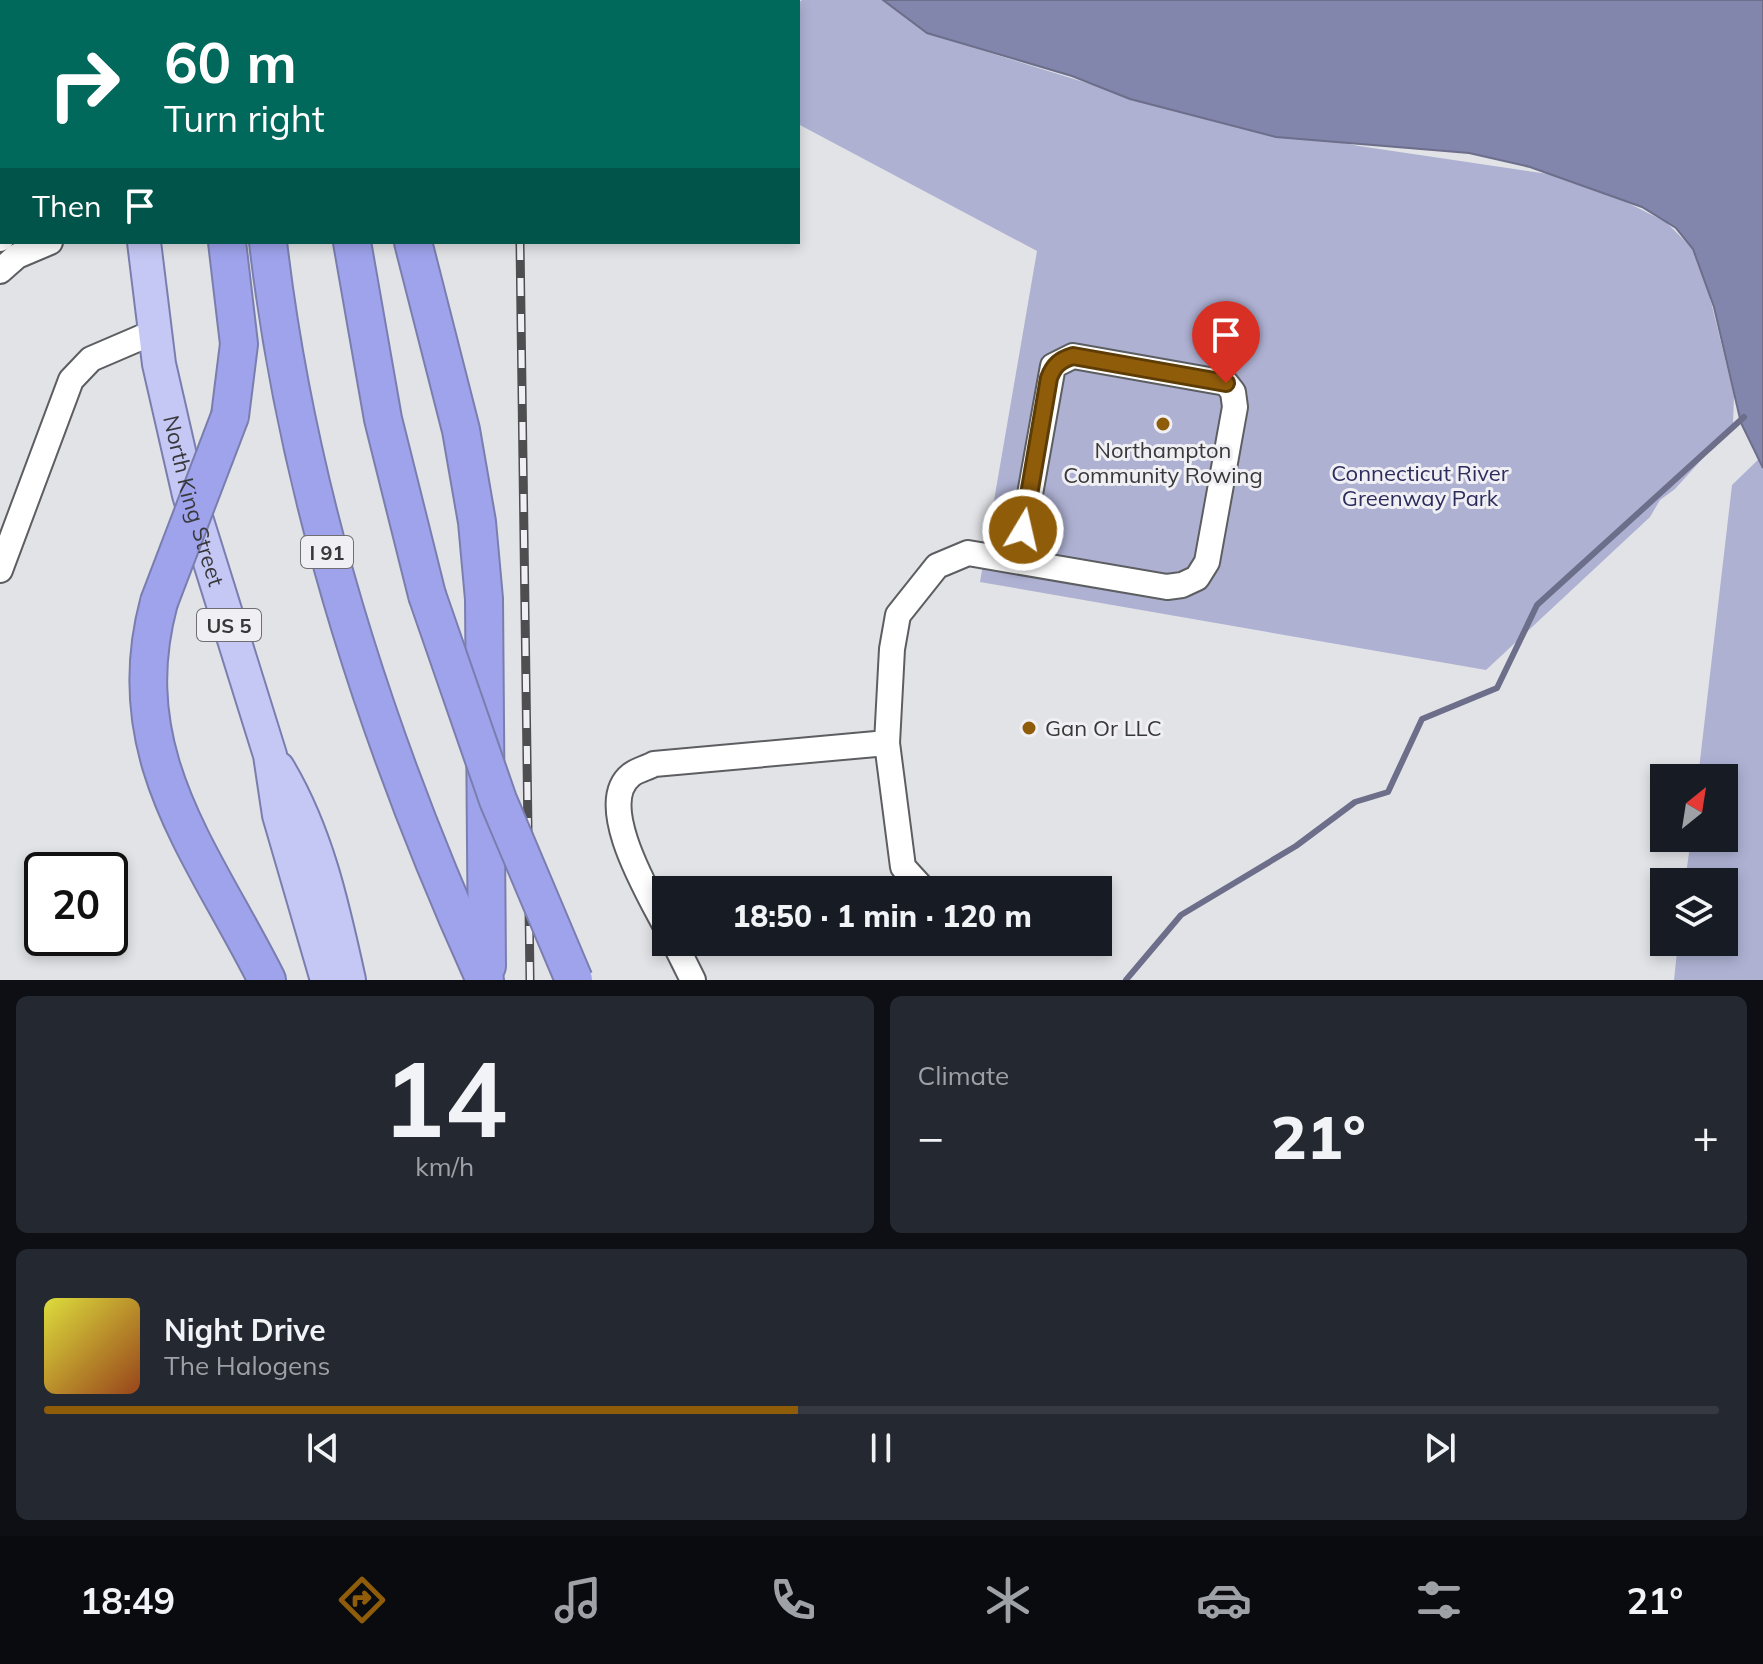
<!DOCTYPE html>
<html lang="en">
<head>
<meta charset="utf-8">
<style>
	:root { --surface:#171b24; --page:#242831; --text:#f1f3f6; --muted:#9ea1a6; --line:#363941; --accent:#8f5c0a }
	body { margin:0; font-family:Mulish,sans-serif; background:var(--page); color:var(--text); height:100vh; display:flex; flex-direction:column; font-size:30px; white-space:nowrap }
	* { box-sizing:border-box; margin:0 }
	p { font-size:26px; color:var(--muted) }
	.icon { flex:none; width:44px; height:44px; fill:none; stroke:currentColor; stroke-width:2; stroke-linecap:round; stroke-linejoin:round }
	.map { position:relative; height:980px; overflow:hidden }
	.sheet { display:flex; flex-direction:column; gap:16px; padding:16px; background:#0d0f14; flex:1 }
	.sheet>* { flex:none }
	.hud { position:absolute; left:0px; top:0px; width:800px; height:244px; box-shadow:0 4px 12px #0003; background:#00695c; color:#fff; overflow:hidden }
	.needle { width:52px; rotate:30deg }
	.controls { position:absolute; left:1650px; top:764px; display:grid; gap:16px }
	.controls a { display:grid; place-items:center; width:88px; height:88px; border-radius:0px; background:var(--surface); box-shadow:0 4px 12px #0003; font-size:40px }
	.speed { position:absolute; left:24px; top:852px; display:flex; gap:16px; font-size:40px; font-weight:700; text-align:center }
	.speed>* { display:grid; place-content:center; width:104px; height:104px; border-radius:50%; background:var(--surface); box-shadow:0 4px 12px #0003; line-height:1 }
	.speed .limit { border:4px solid #111; border-radius:12px; background:#fff; color:#111 }
	.pin { position:absolute; display:grid; place-items:center; width:68px; height:68px; color:#fff; margin:-82px -34px; border-radius:50% 50% 50% 0; rotate:-45deg; box-shadow:0 0 8px #0007 }
	.pin .icon { rotate:45deg }
	.me { position:absolute; width:88px; margin:-44px; rotate:9deg; stroke-linejoin:round; filter:drop-shadow(0 0 6px #0008) }
	.turn { display:flex; align-items:center; gap:28px; height:168px; padding:0 32px; font-size:36px }
	.turn .icon { width:104px; height:104px; stroke-width:2.5 }
	.turn b { display:block; font-size:56px; line-height:68px }
	.then { display:flex; align-items:center; height:76px; padding:0 32px; background:#0003; gap:16px; font-size:30px }
	.big { font-size:60px; font-weight:800; line-height:1.1 }
	.sheet .widget { flex:1; display:flex; flex-direction:column; justify-content:center; gap:12px; min-width:0; padding:0 28px; border-radius:12px; background:var(--page) }
	.sheet .dial { align-items:center; gap:0 }
	.dial b { font-size:104px; line-height:1 }
	.song { display:flex; align-items:center; gap:24px }
	.cover { width:96px; height:96px; border-radius:12px; background:linear-gradient(135deg,hsl(60 70% 55%),hsl(20 70% 35%)) }
	.played { height:8px; border-radius:4px; background:linear-gradient(90deg,var(--accent) 45%,var(--line) 45%) }
	.keys { display:flex; justify-content:space-around; direction:ltr }
	.heat { display:flex; justify-content:space-between; align-items:center; font-size:44px; direction:ltr }
	.sheet .tiles { flex:1; display:grid; gap:16px; grid-template-columns:1fr 1fr }
	.widget:last-child { grid-column:span 2 }
	.trip { position:absolute; left:652px; top:876px; width:460px; height:80px; border-radius:0px; background:var(--surface); box-shadow:0 4px 12px #0003; font-weight:800; line-height:80px; text-align:center }
	.tab-bar { display:flex; height:128px; justify-content:space-around; align-items:center; background:#090b0e; color:var(--muted) }
	.tab-bar .icon { width:56px; height:56px }
	.tab-bar .current { color:var(--accent) }
	.tab-bar b { font-size:36px; color:var(--text) }
	.map>svg:first-child { display:block }
	.green { fill:#aeb1d2 }
	.water { fill:#8285ac; stroke:#6c6e8a; stroke-width:2 }
	.lines { fill:none; stroke-linecap:round; stroke-linejoin:round }
	.stream { stroke:#6c6e8a; stroke-width:6 }
	.minor-casing { stroke:#5d5e61; stroke-width:28 }
	.major-casing { stroke:#7a7eae; stroke-width:36 }
	.highway-casing { stroke:#7a7eae; stroke-width:40 }
	.minor { stroke:#fff; stroke-width:24 }
	.major { stroke:#c5c8f4; stroke-width:32 }
	.highway { stroke:#9ea3ec; stroke-width:36 }
	.rail-casing { stroke:#4e4e50; stroke-width:9 }
	.rail { stroke:#f0f0f4; stroke-width:6; stroke-dasharray:18; stroke-linecap:butt }
	.highway-bridge-casing { stroke:#7a7eae; stroke-width:40; stroke-linecap:butt }
	.highway-bridge { stroke:#9ea3ec; stroke-width:36 }
	.route-casing { stroke:#5d3c06; stroke-width:20 }
	.route { stroke:#8f5c0a; stroke-width:14 }
	.poi-dot { fill:#8f5c0a; stroke:#f0f0f4; stroke-width:3 }
	.labels { text-anchor:middle; dominant-baseline:central; stroke-width:6; stroke-linejoin:round; paint-order:stroke }
	.shield { fill:#f0f0f4; stroke:#6f6f72; stroke-width:2 }
	.shield-label { font-size:20px; font-weight:bold; fill:#38383a }
	.poi-label { font-size:22px; fill:#38383a; stroke:#f0f0f4 }
	.park-label { font-size:22px; fill:#2c2c5f; stroke:#f0f0f4 }
	.street-label { font-size:22px; fill:#38383a; stroke:#f0f0f4 }
</style>
</head>
<body>
<div class="map">
<svg width="1763" height="980" viewBox="0 0 1763 980">
	<rect width="100%" height="100%" fill="#e2e3e7"/>
	<g class="green">
		<polygon points="802,0 884,0 952,41 1187,114 1359,146 1548,174 1628,203 1666,222 1693,249 1707,285 1734,396 1733,425 1675,489 1660,500 1650,517 1486,670 980,582 1037,251 798,124 798,3"/>
		<polygon points="1763,455 1763,980 1674,980 1678,942 1724,942 1724,882 1685,882 1691,838 1724,838 1724,778 1698,778 1732,485"/>
	</g>
	<polygon class="water" points="883,0 1763,0 1763,468 1741,423 1714,307 1693,249 1676,228 1642,207 1530,167 1469,153 1276,137 1130,99 1072,76 927,33"/>
	<g class="lines">
		<g class="stream">
			<polyline points="719,0 726,2"/>
			<polyline points="778,2 779,0"/>
			<polyline points="1126,980 1181,915 1296,846 1355,802 1388,792 1422,719 1497,688 1537,605 1744,417"/>
		</g>
		<defs>
			<g id="minor">
				<polyline points="0,95 2,94"/>
				<polyline points="0,239 2,238"/>
				<polyline points="0,271 17,256 50,242"/>
				<polyline points="0,570 71,380 91,359 154,332"/>
				<polyline points="887,743 903,867 924,890"/>
				<path d="M666 927C650 896 594 804 631 775 637 770 647 768 654 764L887 743 892 649 898 615 937 566 968 553 1167 587 1182 585 1197 578 1207 562 1235 407 1233 392 1226 383 1073 356 1053 366 1018 561"/>
				<polyline points="674,942 693,980"/>
			</g>
			<g id="major">
				<polyline points="145,2 145,0"/>
				<path id="s1" d="M144 242 159 364 189 495 270 755 279 815 327 980"/>
				<path d="M278 768C317 833 333 907 349 980"/>
			</g>
			<g id="highway">
				<polyline points="247,0 248,2"/>
				<polyline points="333,0 333,2"/>
				<polyline points="362,0 362,2"/>
				<polyline points="227,242 239,344 230,416"/>
				<path d="M268 242C298 499 378 745 485 980"/>
				<polyline points="352,242 383,419 427,595"/>
				<polyline points="413,242 461,430 477,522 484,599 487,966"/>
				<path d="M159 602C118 754 202 851 267 980"/>
			</g>
		</defs>
		<use href="#minor" class="minor-casing"/>
		<use href="#major" class="major-casing"/>
		<use href="#highway" class="highway-casing"/>
		<use href="#minor" class="minor"/>
		<use href="#major" class="major"/>
		<use href="#highway" class="highway"/>
		<defs>
			<g id="rail">
				<polyline points="506,0 506,2"/>
				<polyline points="520,242 530,980"/>
			</g>
		</defs>
		<use href="#rail" class="rail-casing"/>
		<use href="#rail" class="rail"/>
		<defs>
			<g id="highway-bridge">
				<polyline points="427,595 498,800 574,980"/>
				<polyline points="159,602 230,416"/>
			</g>
		</defs>
		<use href="#highway-bridge" class="highway-bridge-casing"/>
		<use href="#highway-bridge" class="highway-bridge"/>
	</g>
	<g class="lines">
		<defs>
			<path id="route" d="M1023 530 1049 378C1054 365 1060 360 1073 356L1226 383"/>
		</defs>
		<use href="#route" class="route-casing"/>
		<use href="#route" class="route"/>
	</g>
	<g class="poi-dot">
		<circle cx="1163" cy="424" r="8"/>
		<circle cx="1029" cy="728" r="8"/>
	</g>
	<g class="labels">
		<g class="shield">
			<rect x="301" y="536" width="52" height="32" rx="6"/>
			<rect x="197" y="609" width="64" height="32" rx="6"/>
		</g>
		<g class="shield-label">
			<text x="327" y="552">I 91</text>
			<text x="229" y="625">US 5</text>
		</g>
		<g class="poi-label">
			<text x="1163" y="450">Northampton<tspan x="1163" dy="25">Community Rowing</tspan></text>
			<text x="1045" y="728" text-anchor="start">Gan Or LLC</text>
		</g>
		<g class="park-label">
			<text x="1420" y="473">Connecticut River<tspan x="1420" dy="25">Greenway Park</tspan></text>
		</g>
		<g class="street-label">
			<text stroke="none"><textPath href="#s1" startOffset="264">North King Street</textPath></text>
		</g>
	</g>
</svg>
<div class="controls">
<a><svg class="needle" viewBox="-14 -14 28 28"><path d="M0-13l5 13h-10z" fill="#e53935"/><path d="M0 13l5-13h-10z" fill="#9ea1a6"/></svg></a>
<a><svg class="icon" aria-label="layers" viewBox="0 0 24 24"><path d="M12 4l9 5-9 5-9-5zM3 14l9 5 9-5"/></svg></a>
</div>
<div class="speed"><div class="limit">20</div></div>
<div class="pin" style="left:1226px;top:383px;background:#d93025"><svg class="icon" aria-label="arrive" viewBox="0 0 24 24"><path d="M6 21V4h12l-3 4 3 4H6"/></svg></div>
<svg class="me" style="left:1023px;top:530px" viewBox="-20 -20 40 40"><circle r="17" fill="#8f5c0a" stroke="#fff" stroke-width="3"/><path d="M0-11L8 9 0 5-8 9z" fill="#fff"/></svg>
<div class="trip">18:50 · 1 min · 120 m</div>
<div class="hud">
<div class="turn"><svg class="icon" aria-label="right" viewBox="0 0 24 24"><path d="M7 20v-9h11M14 6l5 5-5 5"/></svg><div><b>60 m</b>Turn right</div></div>
<div class="then">Then<svg class="icon" aria-label="arrive" viewBox="0 0 24 24"><path d="M6 21V4h12l-3 4 3 4H6"/></svg></div>
</div>
</div>
<section class="sheet">
<div class="tiles">
<div class="widget dial"><b>14</b><p>km/h</p></div>
<div class="widget"><p>Climate</p>
<div class="heat"><a>−</a><b class="big">21°</b><a>+</a></div>
</div>
<div class="widget">
<div class="song"><i class="cover"></i><div><b>Night Drive</b><p>The Halogens</p></div></div>
<div class="played"></div>
<div class="keys"><svg class="icon" aria-label="previous" viewBox="0 0 24 24"><path d="M18 5L8 12l10 7zM5 5v14"/></svg><svg class="icon" aria-label="pause" viewBox="0 0 24 24"><path d="M8 5v14M16 5v14"/></svg><svg class="icon" aria-label="next" viewBox="0 0 24 24"><path d="M6 5l10 7-10 7zM19 5v14"/></svg></div>
</div>
</div>
</section>
<nav class="tab-bar">
<b>18:49</b>
<svg class="icon current" aria-label="directions" viewBox="0 0 24 24"><path d="M12 3l9 9-9 9-9-9zM9 14v-3h6M13 9l2 2-2 2"/></svg>
<svg class="icon" aria-label="music" viewBox="0 0 24 24"><path d="M9 18V5l10-2v13"/><circle cx="6" cy="18" r="3"/><circle cx="16" cy="16" r="3"/></svg>
<svg class="icon" aria-label="phone" viewBox="0 0 24 24"><path d="M5 4h4l2 5-3 2q2 4 5 5l2-3 5 2v4C11 20 4 13 5 4z"/></svg>
<svg class="icon" aria-label="climate" viewBox="0 0 24 24"><path d="M12 3v18M4 7l16 10M4 17L20 7"/></svg>
<svg class="icon" aria-label="car" viewBox="0 0 24 24"><path d="M5 17H2v-5l4-1 3-4h7l3 4 3 1v5h-3M9 17h6M6 11h13"/><circle cx="7" cy="17" r="2"/><circle cx="17" cy="17" r="2"/></svg>
<svg class="icon" aria-label="filters" viewBox="0 0 24 24"><path d="M4 7h16M4 17h16"/><circle cx="9" cy="7" r="2"/><circle cx="15" cy="17" r="2"/></svg>
<b>21°</b>
</nav>
</body>
</html>
